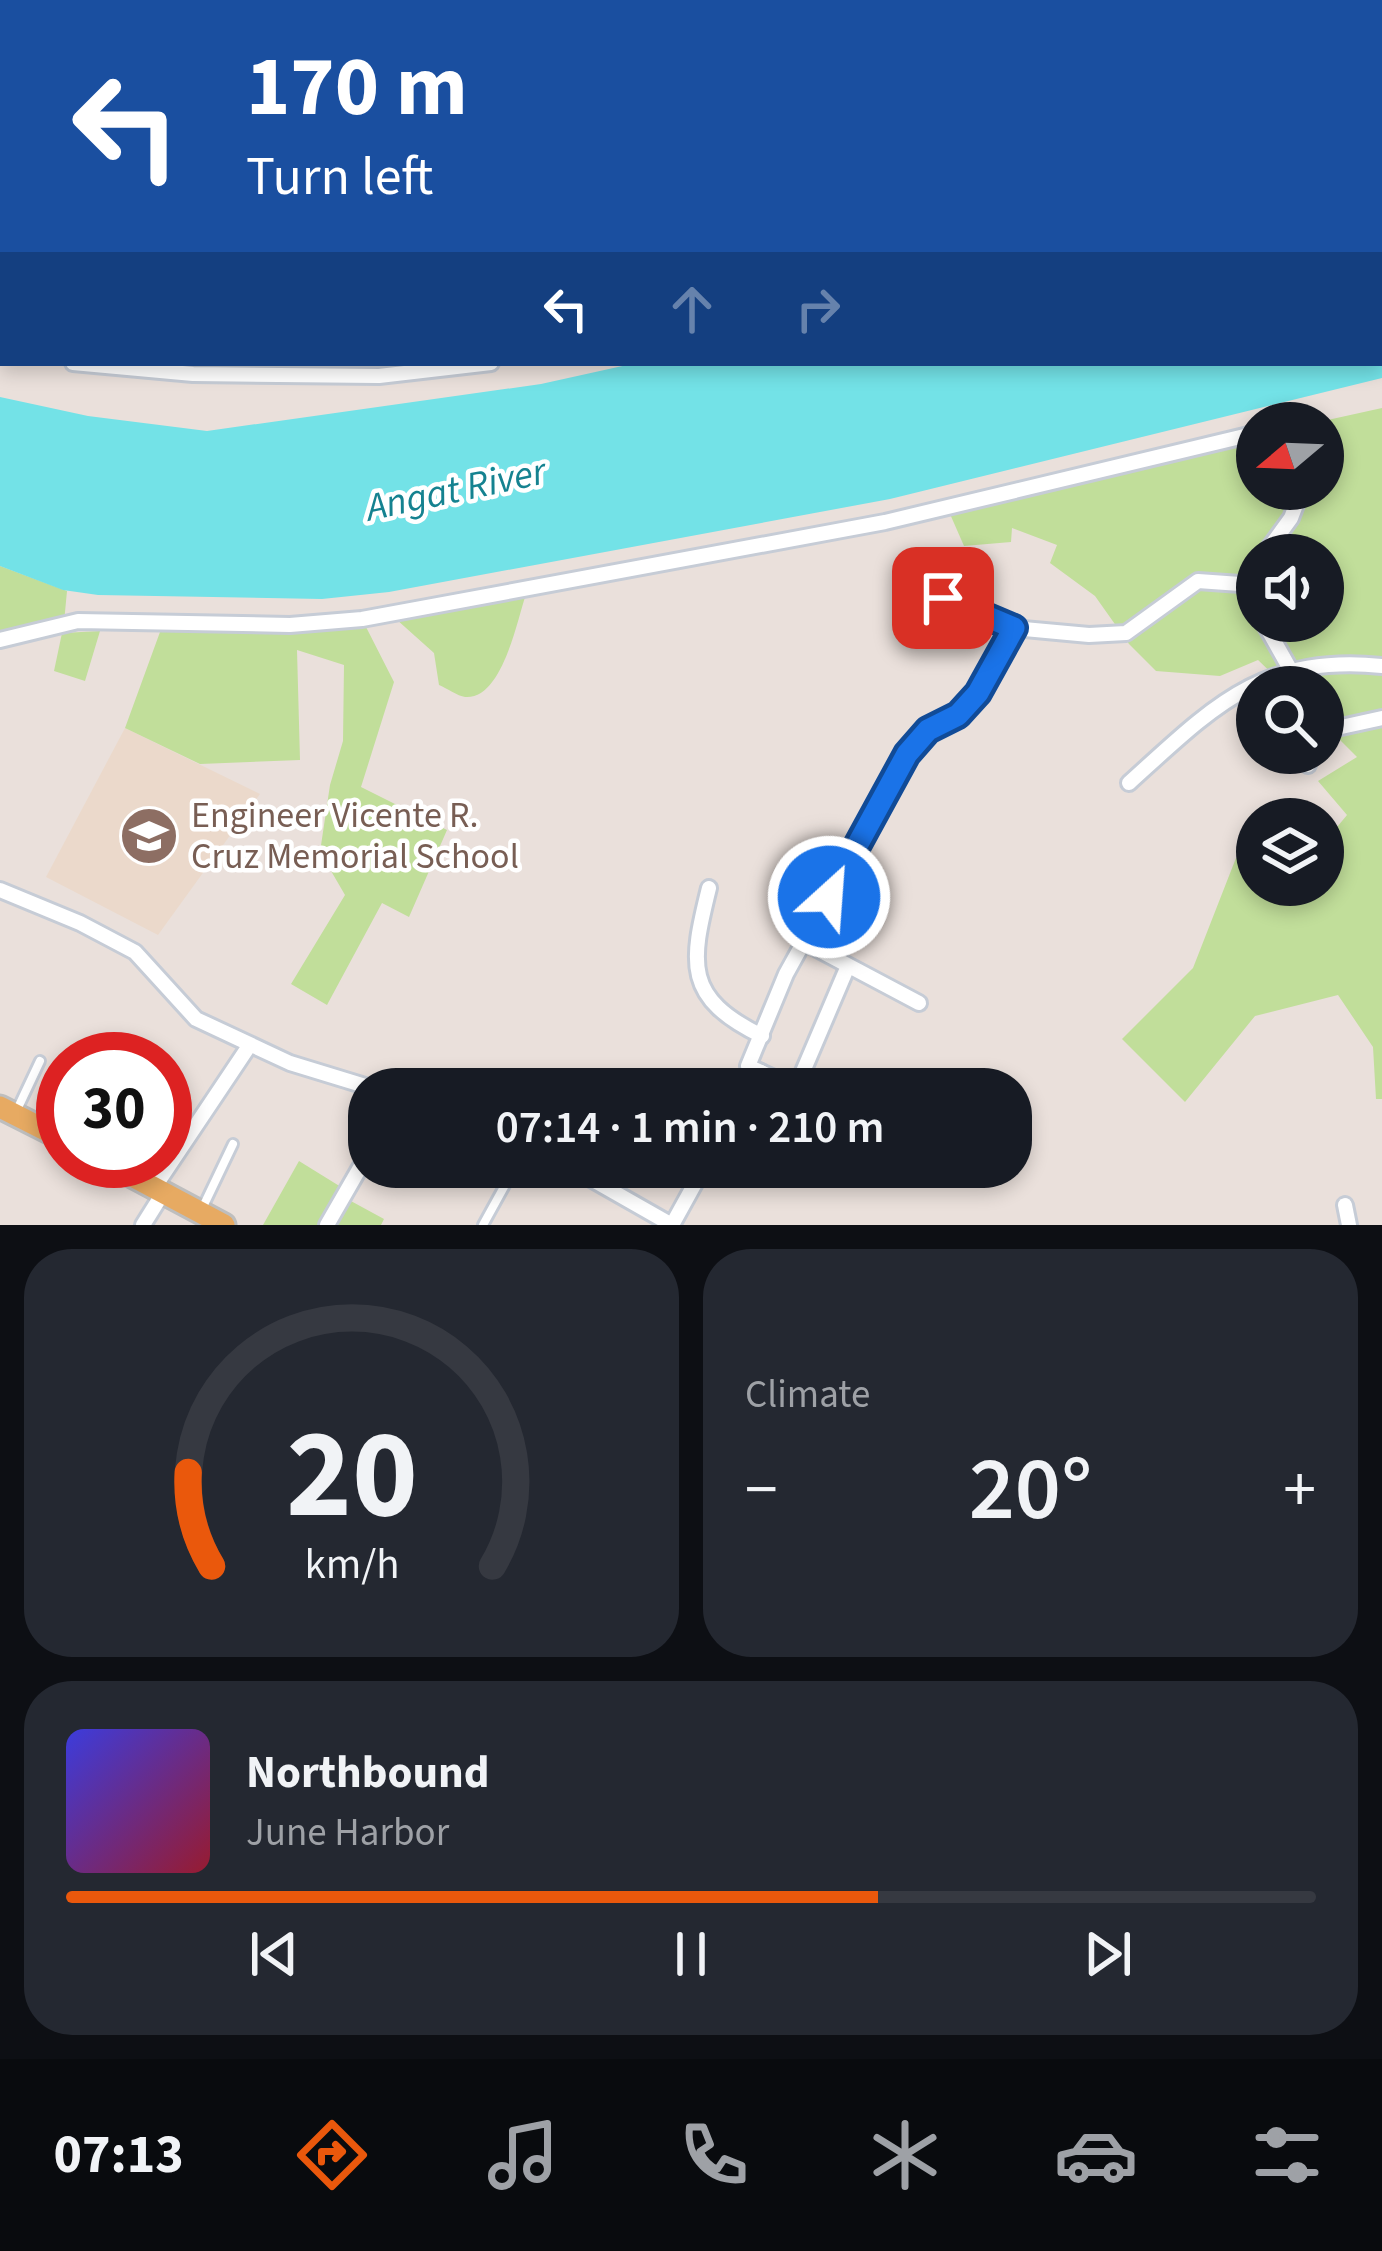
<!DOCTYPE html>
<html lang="en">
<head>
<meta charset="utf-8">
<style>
	:root { --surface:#171b24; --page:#242831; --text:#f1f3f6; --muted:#9ea1a6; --line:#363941; --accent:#ea580c }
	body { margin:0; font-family:"Source Sans 3",sans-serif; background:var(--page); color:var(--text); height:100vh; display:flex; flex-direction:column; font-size:45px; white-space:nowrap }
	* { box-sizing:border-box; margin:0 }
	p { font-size:39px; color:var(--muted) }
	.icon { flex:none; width:66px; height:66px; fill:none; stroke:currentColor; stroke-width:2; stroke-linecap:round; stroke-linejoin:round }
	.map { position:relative; height:1225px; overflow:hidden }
	.drawer { display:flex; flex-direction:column; gap:24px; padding:24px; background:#0d0f14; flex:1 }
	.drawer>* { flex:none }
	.hud { position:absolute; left:0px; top:0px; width:1383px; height:366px; box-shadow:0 6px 18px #0003; background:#1a4fa0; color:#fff; overflow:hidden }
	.needle { width:78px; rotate:251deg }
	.tools { position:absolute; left:1236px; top:402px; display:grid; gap:24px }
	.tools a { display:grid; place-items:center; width:108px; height:108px; border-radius:50%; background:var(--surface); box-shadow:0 6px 18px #0003; font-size:60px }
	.speed { position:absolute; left:36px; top:1032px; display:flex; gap:24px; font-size:60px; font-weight:700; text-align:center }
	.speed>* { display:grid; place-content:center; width:156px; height:156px; border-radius:50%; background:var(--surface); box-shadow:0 6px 18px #0003; line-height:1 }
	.speed .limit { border:18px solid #d22; background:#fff; color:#111 }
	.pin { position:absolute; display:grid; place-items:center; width:102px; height:102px; color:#fff; margin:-51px; border-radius:24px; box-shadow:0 6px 18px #0006 }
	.me { position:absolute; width:132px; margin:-66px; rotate:26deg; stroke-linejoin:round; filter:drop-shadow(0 0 9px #0008) }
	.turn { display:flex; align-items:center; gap:42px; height:252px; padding:0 48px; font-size:54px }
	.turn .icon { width:156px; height:156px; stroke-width:2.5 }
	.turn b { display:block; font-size:84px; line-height:102px }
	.lanes { display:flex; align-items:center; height:114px; padding:0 48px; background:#0003; justify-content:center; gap:60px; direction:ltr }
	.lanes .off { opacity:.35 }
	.big { font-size:90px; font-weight:600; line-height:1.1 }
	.drawer .tile { flex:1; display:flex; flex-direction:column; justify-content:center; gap:18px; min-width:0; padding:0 42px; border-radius:48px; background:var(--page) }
	.drawer .dial { align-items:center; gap:0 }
	.dial svg { height:312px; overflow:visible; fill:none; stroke:var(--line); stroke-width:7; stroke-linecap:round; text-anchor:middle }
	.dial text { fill:var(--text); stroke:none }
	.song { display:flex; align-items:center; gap:36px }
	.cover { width:144px; height:144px; border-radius:18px; background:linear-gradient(135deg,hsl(240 70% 55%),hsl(350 70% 35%)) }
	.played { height:12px; border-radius:6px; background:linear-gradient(90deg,var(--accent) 65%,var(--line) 65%) }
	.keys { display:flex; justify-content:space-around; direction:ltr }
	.heat { display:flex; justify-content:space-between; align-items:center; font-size:66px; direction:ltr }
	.drawer .tiles { flex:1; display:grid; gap:24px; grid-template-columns:1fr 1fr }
	.tile:last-child { grid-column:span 2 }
	.trip { position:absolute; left:348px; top:1068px; width:684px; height:120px; border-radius:48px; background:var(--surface); box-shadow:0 6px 18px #0003; font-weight:600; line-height:120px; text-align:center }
	.dock { display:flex; height:192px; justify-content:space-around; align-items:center; background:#090b0e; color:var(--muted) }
	.dock .icon { width:84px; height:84px }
	.dock .selected { color:var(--accent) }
	.dock b { font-size:54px; color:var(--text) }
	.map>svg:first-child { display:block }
	.education { fill:#ebd9cb }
	.green { fill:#c1de9a; fill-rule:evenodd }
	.water { fill:#73e2e7 }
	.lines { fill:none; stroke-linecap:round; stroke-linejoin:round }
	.lane-casing { stroke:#c6ccd6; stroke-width:14 }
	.street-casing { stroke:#c6ccd6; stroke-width:20 }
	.primary-casing { stroke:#bebebe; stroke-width:27 }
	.lane { stroke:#fff; stroke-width:8 }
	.street { stroke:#fff; stroke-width:14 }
	.primary { stroke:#e7aa62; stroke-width:21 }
	.route-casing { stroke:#114b97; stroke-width:30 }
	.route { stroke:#1a73e8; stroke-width:21 }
	.labels { text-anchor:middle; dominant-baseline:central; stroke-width:9; stroke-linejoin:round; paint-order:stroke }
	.education-label { font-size:36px; fill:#785e54; stroke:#fff; text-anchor:start }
	.water-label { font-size:39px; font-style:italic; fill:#158290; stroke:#fff }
</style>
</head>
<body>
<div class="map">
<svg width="1382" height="1225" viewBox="0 0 1382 1225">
	<rect width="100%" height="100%" fill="#eae0db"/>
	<polygon class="education" points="125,728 260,794 158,935 46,877"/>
	<g class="green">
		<path d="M1382 408V1099H1376L1373 1047 1338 995 1255 1016 1185 1102 1122 1039 1193 968 1236 858 1257 864V885H1323V844L1347 815 1318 781 1357 757 1323 723V687H1286L1258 660 1220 676 1156 671 1129 644 1095 596 1050 563 1057 545 1012 528 1011 542 964 546 950 514 1257 437V489H1323V423H1314ZM1257 555H1323V621H1257Z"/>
		<polygon points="0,566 67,591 63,633 100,631 85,681 54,671 62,633 0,647"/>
		<path d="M526 594C517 621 502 700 465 697 458 696 446 688 439 685L434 653 396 619Z"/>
		<polygon points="365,625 394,682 361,787 447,830 409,917 382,903 327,1005 291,984 345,895 320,852 330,785 343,741 344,665 297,650 300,760 200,764 125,728 160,632"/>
		<polygon points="299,1161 341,1187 338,1194 384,1219 381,1225 263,1225"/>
	</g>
	<polygon class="water" points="1382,243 1382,378 890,499 389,592 322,599 98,595 63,590 0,566 0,397 88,416 207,431 541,384 636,363 1380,363"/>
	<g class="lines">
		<defs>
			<g id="lane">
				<polyline points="15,1114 40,1061"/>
				<polyline points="492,1167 510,1176"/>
				<polyline points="201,1211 233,1144"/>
				<polyline points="483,1225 515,1167"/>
			</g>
			<g id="street">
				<polyline points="35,0 36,3"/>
				<polyline points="1380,235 1382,234"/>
				<polyline points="0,281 3,282"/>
				<polyline points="0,348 3,348"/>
				<polyline points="73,363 193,374 379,376 491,363"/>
				<polyline points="1299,423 1306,423"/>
				<polyline points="1264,555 1291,518 1302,489"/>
				<polyline points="1257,572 1254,585 1257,605"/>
				<polyline points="943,598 1014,628 1089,635 1126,633 1198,581 1254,585"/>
				<polyline points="1263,621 1290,669"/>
				<polyline points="0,640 78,621 290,625 362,619 885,522 1257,433"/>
				<polyline points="1323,731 1382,718"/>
				<polyline points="1307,753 1308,765"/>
				<path d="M1129 783C1212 708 1261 654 1382 666"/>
				<path d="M709 888C690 964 684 998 762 1036"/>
				<polyline points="0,890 80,923 135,952 196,1019 290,1063 375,1089"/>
				<polyline points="804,942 919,1003"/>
				<polyline points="761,1072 798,1089"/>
				<polyline points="796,1088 848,966"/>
				<polyline points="750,1089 761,1072 748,1066 786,974 907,755 928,731 957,715 978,693 1014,628"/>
				<polyline points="570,1167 672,1225 704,1167"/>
				<polyline points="154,1188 249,1046"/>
				<polyline points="1345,1205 1349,1225"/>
				<polyline points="143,1225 163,1193"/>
				<polyline points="327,1225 369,1152"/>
			</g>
			<g id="primary">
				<polyline points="0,1107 63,1139"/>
				<polyline points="104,1161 224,1225"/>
			</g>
		</defs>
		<use href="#lane" class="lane-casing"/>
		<use href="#street" class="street-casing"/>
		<use href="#primary" class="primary-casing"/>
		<use href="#lane" class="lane"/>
		<use href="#street" class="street"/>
		<use href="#primary" class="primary"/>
	</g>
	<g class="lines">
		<defs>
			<polyline id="route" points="829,897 907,754 928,730 958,715 978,693 1014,628 943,598"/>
		</defs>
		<use href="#route" class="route-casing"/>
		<use href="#route" class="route"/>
	</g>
	<defs>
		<symbol id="school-disc" viewBox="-11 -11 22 22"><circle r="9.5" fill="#8d6e63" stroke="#fff"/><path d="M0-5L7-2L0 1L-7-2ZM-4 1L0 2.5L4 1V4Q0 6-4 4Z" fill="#fff"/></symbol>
	</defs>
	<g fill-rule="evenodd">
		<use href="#school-disc" x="116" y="803" width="66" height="66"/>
	</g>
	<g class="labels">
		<g class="education-label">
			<text x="191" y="815">Engineer Vicente R.<tspan x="191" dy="41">Cruz Memorial School</tspan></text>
		</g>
		<g class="water-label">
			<text transform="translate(456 490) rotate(-12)">Angat River</text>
		</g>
	</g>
</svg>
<div class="tools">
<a><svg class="needle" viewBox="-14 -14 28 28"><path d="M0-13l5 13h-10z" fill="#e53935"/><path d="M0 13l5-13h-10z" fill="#9ea1a6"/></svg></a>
<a><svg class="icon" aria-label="sound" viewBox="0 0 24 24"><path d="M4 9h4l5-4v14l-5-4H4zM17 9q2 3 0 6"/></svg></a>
<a><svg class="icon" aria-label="search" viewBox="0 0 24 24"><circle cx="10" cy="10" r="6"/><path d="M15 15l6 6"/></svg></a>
<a><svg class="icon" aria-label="layers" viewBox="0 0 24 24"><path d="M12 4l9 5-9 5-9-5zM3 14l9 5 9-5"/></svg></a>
</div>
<div class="speed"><div class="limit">30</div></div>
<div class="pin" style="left:943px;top:598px;background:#d93025"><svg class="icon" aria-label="arrive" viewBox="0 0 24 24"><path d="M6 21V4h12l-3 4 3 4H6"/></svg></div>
<svg class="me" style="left:829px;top:897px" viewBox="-20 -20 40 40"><circle r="17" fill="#1a73e8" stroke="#fff" stroke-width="3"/><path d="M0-11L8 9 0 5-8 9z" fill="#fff"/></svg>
<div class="trip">07:14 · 1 min · 210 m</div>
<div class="hud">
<div class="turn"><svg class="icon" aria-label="left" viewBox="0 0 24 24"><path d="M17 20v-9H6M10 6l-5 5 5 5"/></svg><div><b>170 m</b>Turn left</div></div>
<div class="lanes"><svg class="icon" aria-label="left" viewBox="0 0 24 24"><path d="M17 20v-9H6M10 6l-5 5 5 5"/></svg><svg class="icon off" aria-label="ahead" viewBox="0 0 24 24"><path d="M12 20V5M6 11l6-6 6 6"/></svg><svg class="icon off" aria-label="right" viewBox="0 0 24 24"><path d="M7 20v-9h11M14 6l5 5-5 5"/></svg></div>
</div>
</div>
<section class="drawer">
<div class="tiles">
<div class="tile dial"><svg viewBox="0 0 100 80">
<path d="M14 69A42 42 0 1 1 86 69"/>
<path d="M14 69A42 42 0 0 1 8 45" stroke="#ea580c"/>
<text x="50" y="56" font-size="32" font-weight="700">20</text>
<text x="50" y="72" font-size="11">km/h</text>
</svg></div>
<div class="tile"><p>Climate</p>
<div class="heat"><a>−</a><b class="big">20°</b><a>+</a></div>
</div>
<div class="tile">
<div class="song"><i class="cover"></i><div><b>Northbound</b><p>June Harbor</p></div></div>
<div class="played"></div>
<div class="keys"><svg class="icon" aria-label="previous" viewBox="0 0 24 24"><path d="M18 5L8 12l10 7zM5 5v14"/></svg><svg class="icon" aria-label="pause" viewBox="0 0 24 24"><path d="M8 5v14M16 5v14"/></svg><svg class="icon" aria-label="next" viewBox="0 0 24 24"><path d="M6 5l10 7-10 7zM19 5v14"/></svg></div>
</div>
</div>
</section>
<nav class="dock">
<b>07:13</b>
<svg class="icon selected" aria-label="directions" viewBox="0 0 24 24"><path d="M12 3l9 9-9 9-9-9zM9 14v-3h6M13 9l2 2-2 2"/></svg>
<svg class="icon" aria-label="music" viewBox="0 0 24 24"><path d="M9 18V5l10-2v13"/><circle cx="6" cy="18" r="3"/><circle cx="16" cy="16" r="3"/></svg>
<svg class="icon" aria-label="phone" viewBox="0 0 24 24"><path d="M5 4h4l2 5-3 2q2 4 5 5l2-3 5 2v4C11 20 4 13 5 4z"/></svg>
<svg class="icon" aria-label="climate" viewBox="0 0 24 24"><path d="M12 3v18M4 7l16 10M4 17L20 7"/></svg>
<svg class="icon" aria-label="car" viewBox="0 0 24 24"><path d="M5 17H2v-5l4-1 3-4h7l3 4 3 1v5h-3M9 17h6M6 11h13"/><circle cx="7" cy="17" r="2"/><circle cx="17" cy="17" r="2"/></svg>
<svg class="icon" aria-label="filters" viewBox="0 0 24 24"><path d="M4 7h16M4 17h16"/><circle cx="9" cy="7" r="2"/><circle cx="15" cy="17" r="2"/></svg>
</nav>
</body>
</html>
